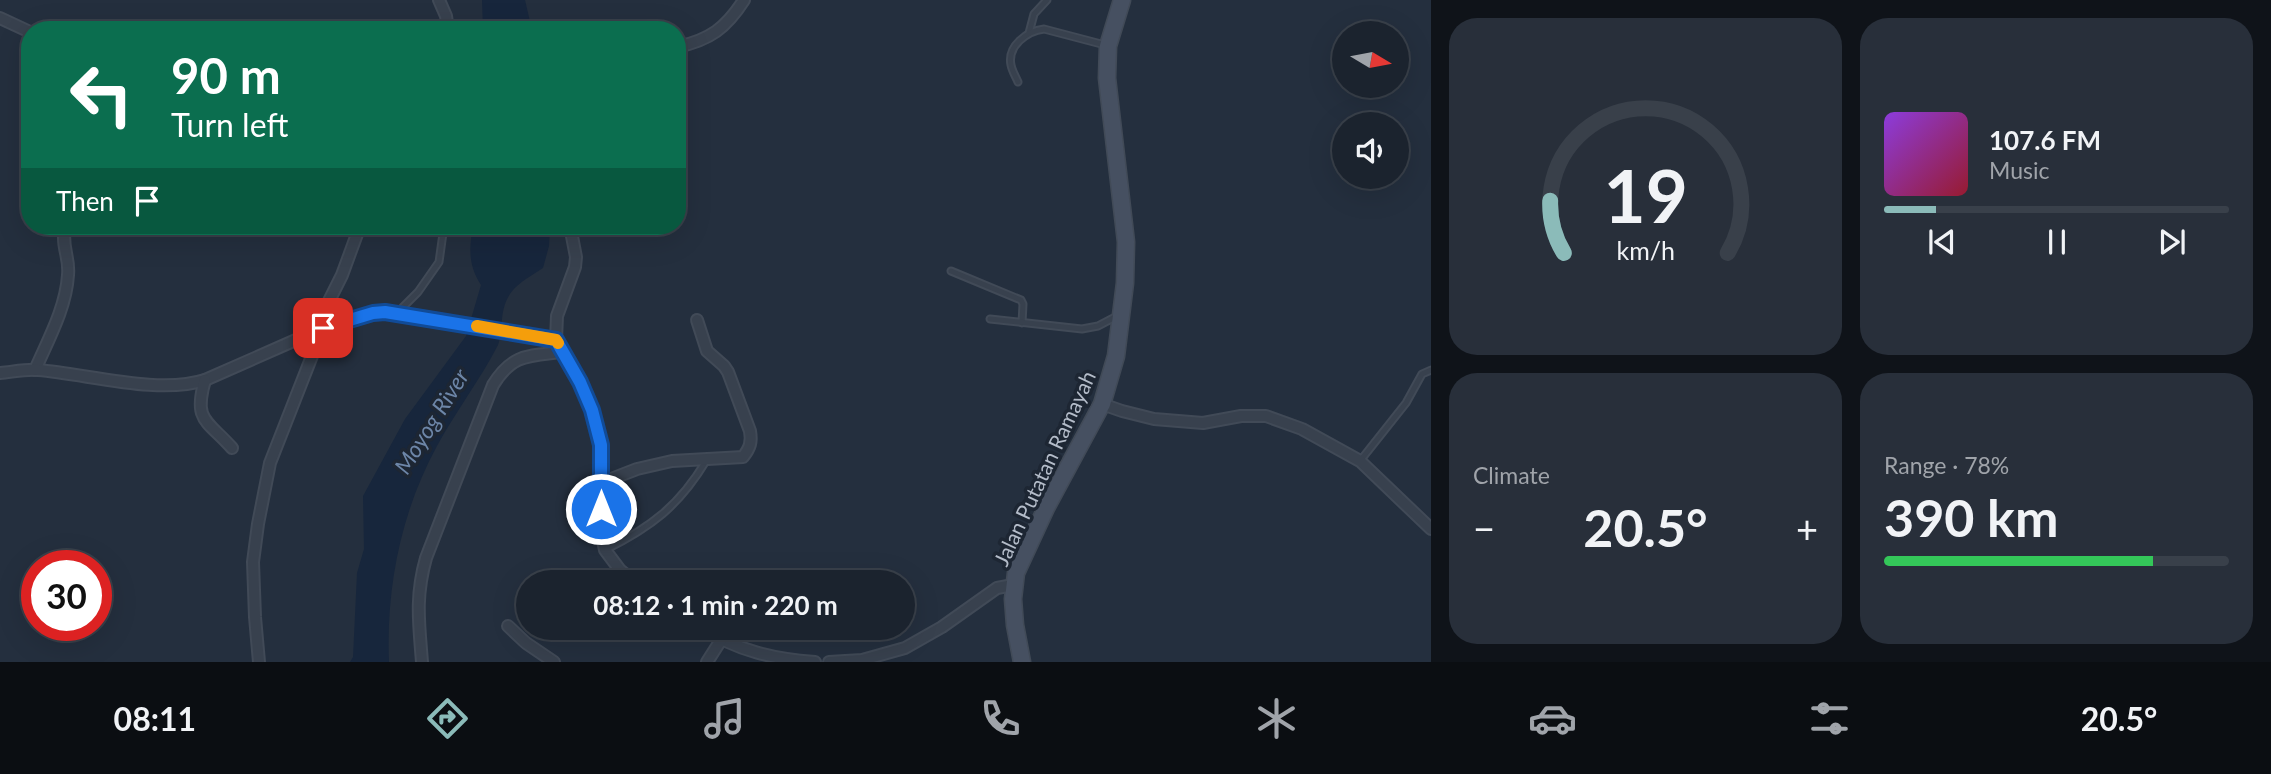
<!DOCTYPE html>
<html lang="en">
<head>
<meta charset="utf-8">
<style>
	:root { --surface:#1b232e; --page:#282f3a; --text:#f1f3f6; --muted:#a0a4aa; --line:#39404a; --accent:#8bbbb9 }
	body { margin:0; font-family:Lato,sans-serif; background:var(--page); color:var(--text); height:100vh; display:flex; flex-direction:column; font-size:26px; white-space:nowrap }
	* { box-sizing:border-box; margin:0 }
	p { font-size:23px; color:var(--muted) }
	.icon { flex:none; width:38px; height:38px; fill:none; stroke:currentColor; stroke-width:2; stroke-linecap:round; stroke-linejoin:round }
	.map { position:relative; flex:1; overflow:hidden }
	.details { display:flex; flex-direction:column; gap:18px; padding:18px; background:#0f1319; width:840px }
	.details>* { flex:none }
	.banner { position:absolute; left:21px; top:21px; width:665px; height:214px; border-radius:28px; box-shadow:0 7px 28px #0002,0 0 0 2px var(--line); background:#0b6e4f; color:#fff; overflow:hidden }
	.needle { width:46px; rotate:100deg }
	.tools { position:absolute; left:1332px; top:21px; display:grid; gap:14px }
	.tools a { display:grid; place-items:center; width:77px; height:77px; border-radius:50%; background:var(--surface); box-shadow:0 7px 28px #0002,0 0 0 2px var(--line); font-size:35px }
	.speed { position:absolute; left:21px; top:550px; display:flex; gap:14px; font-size:35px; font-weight:700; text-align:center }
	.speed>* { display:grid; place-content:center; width:91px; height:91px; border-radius:50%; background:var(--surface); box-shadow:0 7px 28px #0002,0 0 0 2px var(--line); line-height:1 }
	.speed .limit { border:10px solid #d22; background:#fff; color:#111 }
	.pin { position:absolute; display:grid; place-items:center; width:60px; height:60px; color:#fff; margin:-30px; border-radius:14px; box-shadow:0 4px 10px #0006 }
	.me { position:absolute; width:77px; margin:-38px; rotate:0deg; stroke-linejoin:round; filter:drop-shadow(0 0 5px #0008) }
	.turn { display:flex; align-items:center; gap:24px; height:147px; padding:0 35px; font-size:32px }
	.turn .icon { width:91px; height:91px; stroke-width:2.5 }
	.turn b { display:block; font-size:49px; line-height:60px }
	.then { display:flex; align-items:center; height:66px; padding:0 35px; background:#0003; gap:14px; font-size:26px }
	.big { font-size:52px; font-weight:700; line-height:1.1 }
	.details .tile { flex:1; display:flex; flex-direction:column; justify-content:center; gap:10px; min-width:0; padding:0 24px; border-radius:28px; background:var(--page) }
	.details .dial { align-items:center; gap:0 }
	.dial svg { height:182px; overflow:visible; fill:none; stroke:var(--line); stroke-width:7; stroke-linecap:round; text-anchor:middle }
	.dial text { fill:var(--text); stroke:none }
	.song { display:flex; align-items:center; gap:21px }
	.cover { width:84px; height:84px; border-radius:10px; background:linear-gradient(135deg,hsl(270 70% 55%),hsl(350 70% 35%)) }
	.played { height:7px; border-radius:4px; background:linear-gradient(90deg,var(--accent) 15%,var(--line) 15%) }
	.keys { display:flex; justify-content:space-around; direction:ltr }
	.heat { display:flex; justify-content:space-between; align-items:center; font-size:38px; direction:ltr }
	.charge { height:10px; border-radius:5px; background:linear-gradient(90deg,#34c759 78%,var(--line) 0) }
	.details .tiles { flex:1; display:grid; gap:18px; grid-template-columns:repeat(2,1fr) }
	.trip { position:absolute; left:516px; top:570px; width:399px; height:70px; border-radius:35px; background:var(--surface); box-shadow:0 7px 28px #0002,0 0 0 2px var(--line); font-weight:700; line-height:70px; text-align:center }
	.tabs { display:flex; height:112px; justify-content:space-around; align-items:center; background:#0b0e12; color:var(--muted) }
	.tabs .icon { width:49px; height:49px }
	.tabs .selected { color:var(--accent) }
	.tabs b { font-size:32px; color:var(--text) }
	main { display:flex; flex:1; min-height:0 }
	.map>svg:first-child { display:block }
	.water { fill:#17263c }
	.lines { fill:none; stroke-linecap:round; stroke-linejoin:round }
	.lane-casing { stroke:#414a57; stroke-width:9 }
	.street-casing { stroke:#414a57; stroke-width:14 }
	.secondary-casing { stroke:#414a57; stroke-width:19 }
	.lane { stroke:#38414e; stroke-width:5 }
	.street { stroke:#38414e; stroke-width:10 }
	.secondary { stroke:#465061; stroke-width:16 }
	.route-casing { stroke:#114b97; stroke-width:18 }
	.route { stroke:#1a73e8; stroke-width:12 }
	.slow { stroke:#f59e0b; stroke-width:12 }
	.labels { text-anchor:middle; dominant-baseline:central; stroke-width:7; stroke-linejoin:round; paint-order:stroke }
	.street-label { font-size:21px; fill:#b4bcc9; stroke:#1d2633 }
	.water-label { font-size:23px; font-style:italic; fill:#6d86a8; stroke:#1d2633 }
</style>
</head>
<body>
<main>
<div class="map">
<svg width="1431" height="662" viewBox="0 0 1431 662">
	<rect width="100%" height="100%" fill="#242f3e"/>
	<g class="water">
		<polygon points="482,0 525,0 532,30 483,30"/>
		<path d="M473 226H550L549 246 543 268C520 283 505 289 502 319 501 327 501 337 498 345 480 380 456 411 437 446 401 512 386 587 389 662H350L353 657 357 573 364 549 363 496 405 419 466 336 481 285C468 265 469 248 473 226Z"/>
	</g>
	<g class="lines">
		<defs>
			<g id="lane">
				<polyline points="1029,33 1034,14 1047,0"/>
				<path d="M1018 82C1016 77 1012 71 1011 65 1007 46 1027 31 1044 29L1105 45"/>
				<polyline points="951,271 1021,300 1023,304 1022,323"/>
				<polyline points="397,313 418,292 439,262 444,226"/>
				<polyline points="990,319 1082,329 1098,326 1119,315"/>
				<polyline points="1360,461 1406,403 1422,374 1431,370"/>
				<path d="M605 550C651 527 679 506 706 461"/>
			</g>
			<g id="street">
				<polyline points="439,0 446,16 448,30"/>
				<polyline points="0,18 30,32"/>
				<path d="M677 47C710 40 726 28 744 0"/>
				<polyline points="556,340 557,316 575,267 576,257 570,226"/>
				<path d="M35 370C48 340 66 308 68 275 70 257 61 248 65 226"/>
				<path d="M0 373C12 372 26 369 38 370 88 374 158 395 205 380L323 328 373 313H397L425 317 556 340 580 382 592 410 601 445V532L605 550 620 570 636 583"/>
				<path d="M205 380C193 421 207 420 232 448"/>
				<polyline points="1102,404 1122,411 1154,419 1203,423 1241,416 1266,416 1302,429 1360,461 1431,529"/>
				<path d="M601 483 637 469 672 461 743 457C750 448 752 442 750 431L728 372 724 366 707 351 697 320"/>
				<polyline points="508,626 526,643 554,662"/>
				<path d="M703 628C737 651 775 659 815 662"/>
				<polyline points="259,662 255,617 253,562 258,524 270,463 323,328 325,309 342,275 360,226"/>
				<path d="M422 662C419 623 415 597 426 558L493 385C512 354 528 356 561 352"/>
				<polyline points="707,662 721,640"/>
				<polyline points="829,662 862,660 905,648 942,627 997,588 1013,585"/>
			</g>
			<polyline id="secondary" points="1022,662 1015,625 1013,599 1016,573 1046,508 1102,404 1116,356 1125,283 1126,242 1107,78 1108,46 1122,0"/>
		</defs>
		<use href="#lane" class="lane-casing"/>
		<use href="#street" class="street-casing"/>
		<use href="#secondary" class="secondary-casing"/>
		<use href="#lane" class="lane"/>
		<use href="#street" class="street"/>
		<use href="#secondary" class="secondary"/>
	</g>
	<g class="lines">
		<defs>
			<polyline id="route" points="323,328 373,313 385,312 556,340 580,382 592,410 601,445 601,509"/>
		</defs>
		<use href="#route" class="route-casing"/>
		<use href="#route" class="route"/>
		<polyline class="slow" points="477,326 556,340 558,343"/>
	</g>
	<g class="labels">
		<g class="street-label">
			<text transform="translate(1044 468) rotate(-65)">Jalan Putatan Ramayah</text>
		</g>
		<g class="water-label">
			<text transform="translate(431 421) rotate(-58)">Moyog River</text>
		</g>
	</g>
</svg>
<div class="tools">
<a><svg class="needle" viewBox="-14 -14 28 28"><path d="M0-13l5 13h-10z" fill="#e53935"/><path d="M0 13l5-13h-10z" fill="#a0a4aa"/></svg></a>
<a><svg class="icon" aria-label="sound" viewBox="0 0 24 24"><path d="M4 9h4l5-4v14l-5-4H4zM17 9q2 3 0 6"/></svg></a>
</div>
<div class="speed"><div class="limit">30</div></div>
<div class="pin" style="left:323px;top:328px;background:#d93025"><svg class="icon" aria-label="arrive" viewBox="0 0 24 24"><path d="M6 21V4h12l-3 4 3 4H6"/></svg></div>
<svg class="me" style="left:601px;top:509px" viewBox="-20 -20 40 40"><circle r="17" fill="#1a73e8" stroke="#fff" stroke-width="3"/><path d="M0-11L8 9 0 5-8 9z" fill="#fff"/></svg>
<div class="trip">08:12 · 1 min · 220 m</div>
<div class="banner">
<div class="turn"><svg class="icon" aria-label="left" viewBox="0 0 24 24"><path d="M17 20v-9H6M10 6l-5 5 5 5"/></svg><div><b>90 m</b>Turn left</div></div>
<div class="then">Then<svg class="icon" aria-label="arrive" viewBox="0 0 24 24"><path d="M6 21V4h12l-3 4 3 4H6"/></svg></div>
</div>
</div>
<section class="details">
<div class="tiles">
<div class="tile dial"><svg viewBox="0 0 100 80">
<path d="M14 69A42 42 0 1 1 86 69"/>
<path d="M14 69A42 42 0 0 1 8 46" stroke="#8bbbb9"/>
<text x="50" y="56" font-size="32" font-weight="700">19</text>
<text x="50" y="72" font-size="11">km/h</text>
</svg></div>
<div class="tile">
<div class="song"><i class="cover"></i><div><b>107.6 FM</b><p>Music</p></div></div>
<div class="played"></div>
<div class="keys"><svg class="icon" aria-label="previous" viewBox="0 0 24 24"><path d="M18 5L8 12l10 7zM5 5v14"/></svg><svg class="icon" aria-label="pause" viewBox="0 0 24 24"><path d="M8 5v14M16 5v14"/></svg><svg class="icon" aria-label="next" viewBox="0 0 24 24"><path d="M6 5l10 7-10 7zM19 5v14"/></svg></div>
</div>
<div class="tile"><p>Climate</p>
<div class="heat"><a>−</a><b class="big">20.5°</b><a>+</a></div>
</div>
<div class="tile"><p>Range · 78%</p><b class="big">390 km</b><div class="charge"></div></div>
</div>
</section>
</main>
<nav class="tabs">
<b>08:11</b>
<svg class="icon selected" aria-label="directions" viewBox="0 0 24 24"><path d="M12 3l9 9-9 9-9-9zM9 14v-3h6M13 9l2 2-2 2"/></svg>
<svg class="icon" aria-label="music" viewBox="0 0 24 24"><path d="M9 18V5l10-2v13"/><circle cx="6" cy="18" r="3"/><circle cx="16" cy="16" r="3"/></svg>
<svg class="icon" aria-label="phone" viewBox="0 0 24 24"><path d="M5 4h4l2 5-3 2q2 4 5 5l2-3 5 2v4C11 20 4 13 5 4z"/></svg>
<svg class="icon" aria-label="climate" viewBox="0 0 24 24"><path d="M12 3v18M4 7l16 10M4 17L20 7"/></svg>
<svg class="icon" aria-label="car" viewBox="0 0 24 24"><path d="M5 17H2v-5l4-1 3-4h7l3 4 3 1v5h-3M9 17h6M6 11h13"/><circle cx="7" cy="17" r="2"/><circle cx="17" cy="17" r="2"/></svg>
<svg class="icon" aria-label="filters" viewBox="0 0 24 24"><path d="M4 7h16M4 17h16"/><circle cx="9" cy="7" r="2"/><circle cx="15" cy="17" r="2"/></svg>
<b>20.5°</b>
</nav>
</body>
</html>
